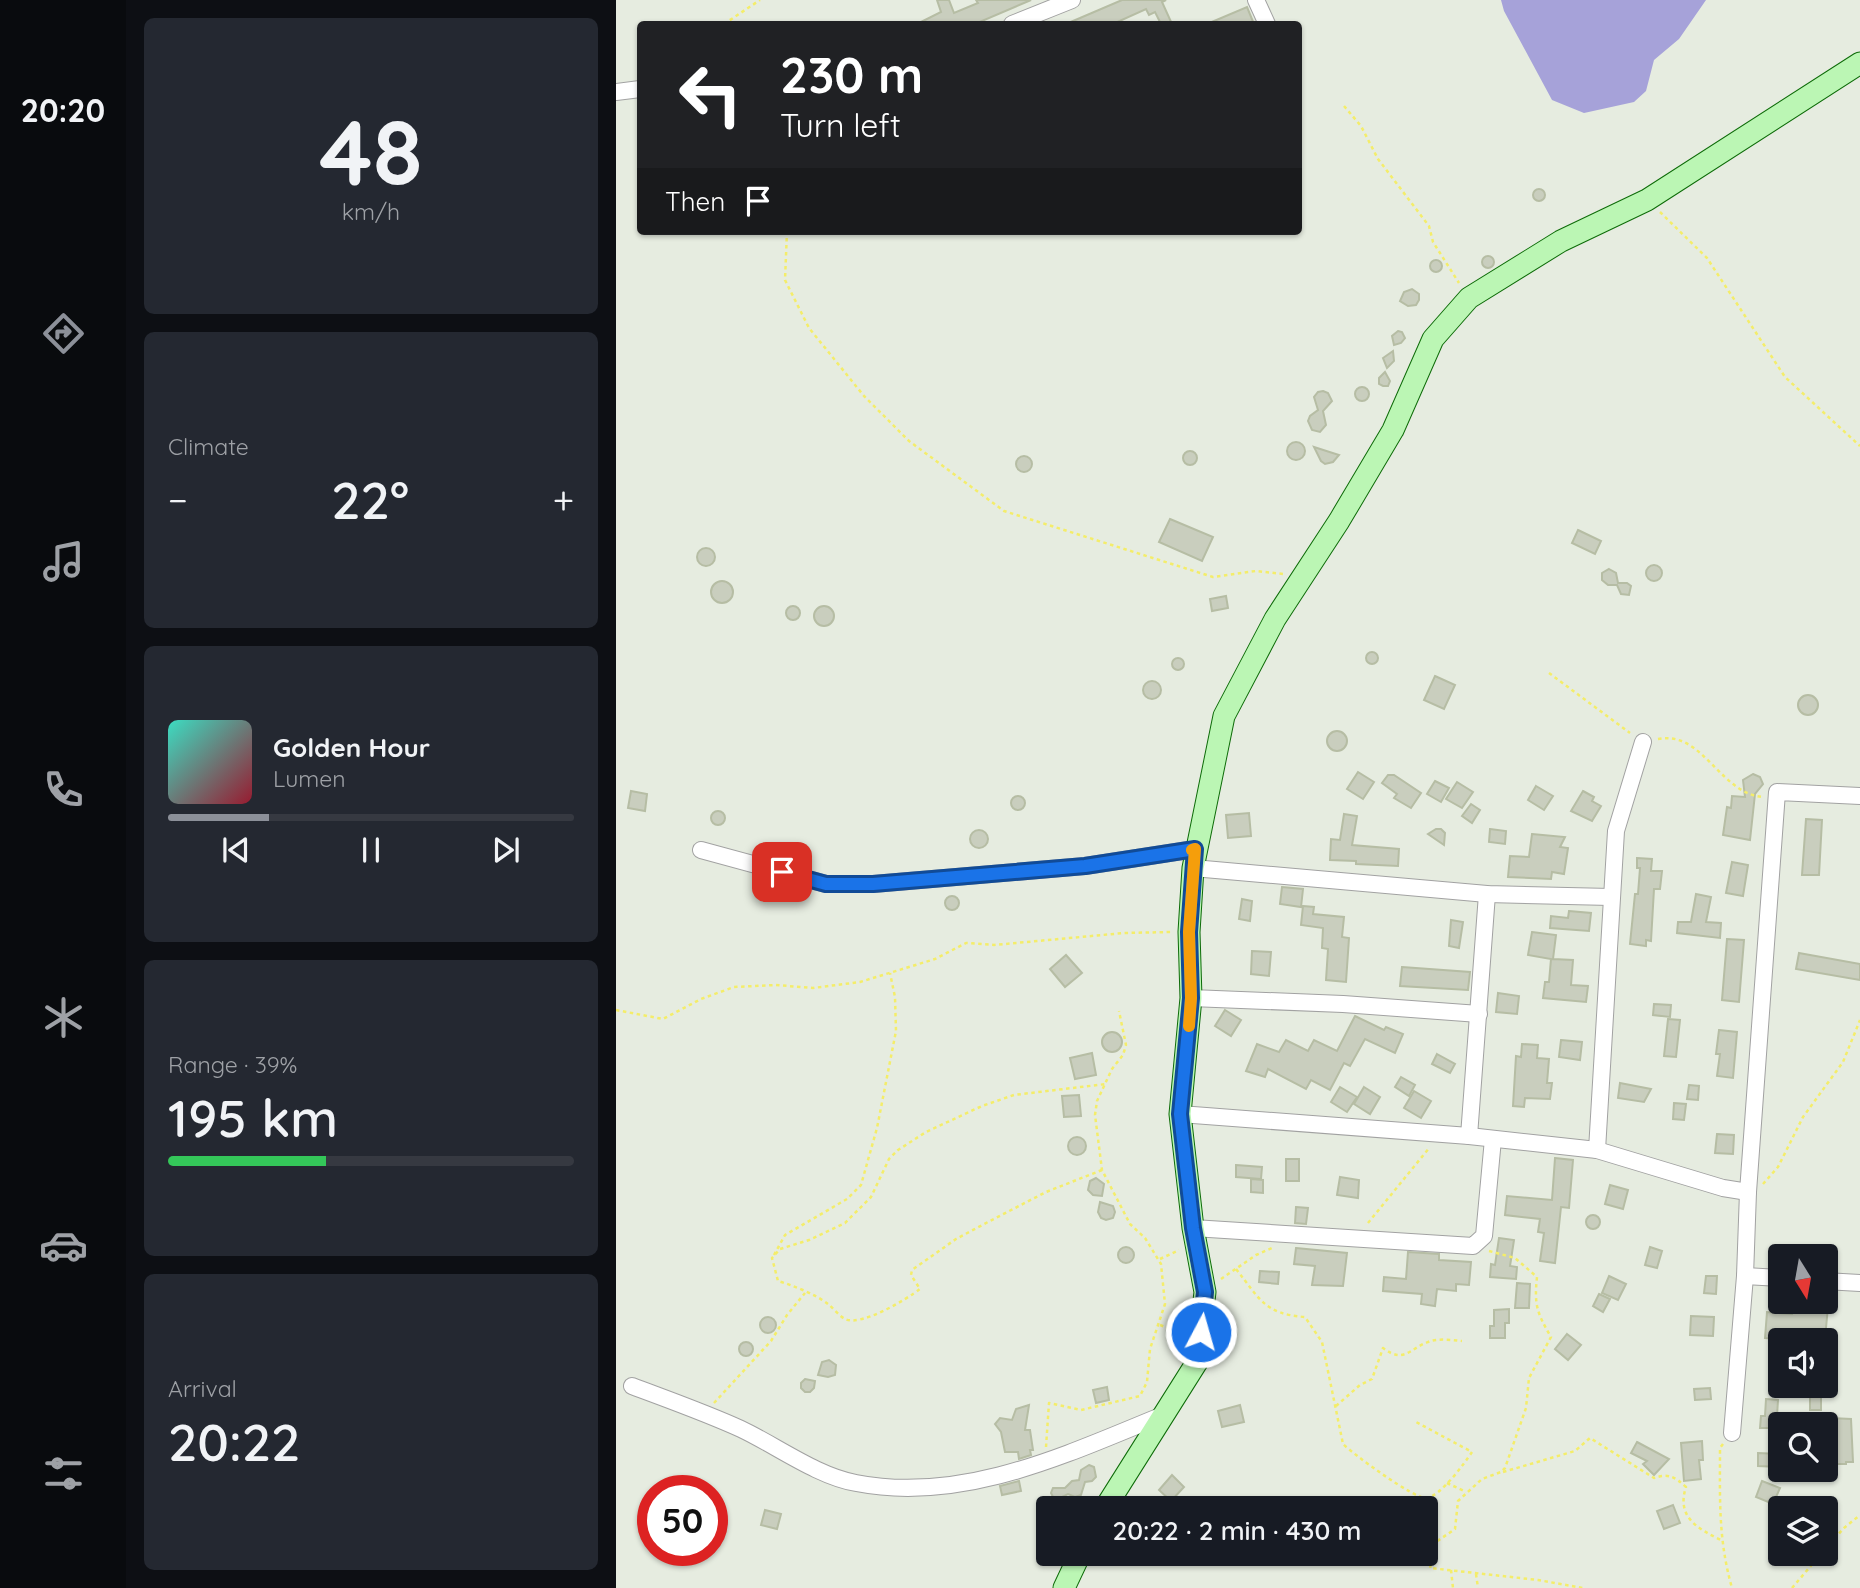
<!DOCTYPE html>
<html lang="en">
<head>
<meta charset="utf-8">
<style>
	:root { --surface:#171b24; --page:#242831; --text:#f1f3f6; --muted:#9ea1a6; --line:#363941; --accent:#8c9099 }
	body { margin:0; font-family:Quicksand,sans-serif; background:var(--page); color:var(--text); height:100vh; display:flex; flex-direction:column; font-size:26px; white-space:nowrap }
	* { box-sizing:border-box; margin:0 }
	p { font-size:23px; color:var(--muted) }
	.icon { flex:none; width:38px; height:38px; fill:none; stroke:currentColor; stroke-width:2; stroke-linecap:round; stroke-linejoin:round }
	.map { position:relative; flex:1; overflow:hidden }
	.details { display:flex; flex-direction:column; gap:18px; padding:18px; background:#0d0f14; width:490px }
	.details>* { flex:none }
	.hud { position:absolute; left:21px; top:21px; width:665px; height:214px; border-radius:7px; box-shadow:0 2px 5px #0004; background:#202124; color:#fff; overflow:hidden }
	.needle { width:46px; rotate:169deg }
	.controls { position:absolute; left:1152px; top:1244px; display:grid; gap:14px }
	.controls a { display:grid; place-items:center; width:70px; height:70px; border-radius:7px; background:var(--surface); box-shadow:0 2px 5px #0004; font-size:35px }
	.speed { position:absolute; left:21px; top:1475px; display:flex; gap:14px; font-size:35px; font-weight:700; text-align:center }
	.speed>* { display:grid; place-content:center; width:91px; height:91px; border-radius:50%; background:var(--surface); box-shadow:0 2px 5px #0004; line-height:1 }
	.speed .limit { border:10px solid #d22; background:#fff; color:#111 }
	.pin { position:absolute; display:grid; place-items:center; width:60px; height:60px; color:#fff; margin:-30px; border-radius:14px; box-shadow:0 4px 10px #0006 }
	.me { position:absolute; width:77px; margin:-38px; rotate:6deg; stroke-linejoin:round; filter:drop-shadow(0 0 5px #0008) }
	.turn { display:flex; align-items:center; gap:24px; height:147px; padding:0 28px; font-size:32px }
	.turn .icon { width:91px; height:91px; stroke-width:2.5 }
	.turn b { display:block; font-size:49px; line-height:60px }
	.then { display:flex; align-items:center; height:66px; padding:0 28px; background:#0003; gap:14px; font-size:26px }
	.big { font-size:52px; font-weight:600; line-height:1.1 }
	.details .tile { flex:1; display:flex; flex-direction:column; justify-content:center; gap:10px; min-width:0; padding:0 24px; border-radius:10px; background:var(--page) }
	.details .dial { align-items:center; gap:0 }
	.dial b { font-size:91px; line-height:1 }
	.song { display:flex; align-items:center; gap:21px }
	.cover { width:84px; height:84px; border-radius:10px; background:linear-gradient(135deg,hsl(170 70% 55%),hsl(350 70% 35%)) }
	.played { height:7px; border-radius:4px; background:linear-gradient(90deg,var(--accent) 25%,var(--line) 25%) }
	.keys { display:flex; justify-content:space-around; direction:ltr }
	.heat { display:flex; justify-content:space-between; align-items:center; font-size:38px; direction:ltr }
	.charge { height:10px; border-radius:5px; background:linear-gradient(90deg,#34c759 39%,var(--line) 0) }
	.trip { position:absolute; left:420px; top:1496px; width:402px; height:70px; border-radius:7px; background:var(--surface); box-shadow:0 2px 5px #0004; font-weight:600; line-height:70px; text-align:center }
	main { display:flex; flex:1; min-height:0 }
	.dock { display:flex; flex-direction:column; width:126px; justify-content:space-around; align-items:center; background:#090b0e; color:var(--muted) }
	.dock .icon { width:49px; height:49px }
	.dock .on { color:var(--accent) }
	.dock b { font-size:32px; color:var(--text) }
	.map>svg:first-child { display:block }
	.water { fill:#a6a2d9 }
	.building { fill:#c9cebe; stroke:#b6bda4; stroke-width:2 }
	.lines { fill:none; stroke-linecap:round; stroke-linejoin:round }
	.minor-casing { stroke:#a2a2a2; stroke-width:18 }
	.secondary-casing { stroke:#0d6b08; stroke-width:23 }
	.path { stroke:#f4ed6a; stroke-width:2.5; stroke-dasharray:3.5 3.5; stroke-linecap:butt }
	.minor { stroke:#fff; stroke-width:16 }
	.secondary { stroke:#bbf6b4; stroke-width:21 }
	.route-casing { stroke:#114b97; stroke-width:18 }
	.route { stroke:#1a73e8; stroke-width:12 }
	.slow { stroke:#f59e0b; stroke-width:12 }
</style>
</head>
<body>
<main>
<nav class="dock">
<b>20:20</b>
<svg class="icon on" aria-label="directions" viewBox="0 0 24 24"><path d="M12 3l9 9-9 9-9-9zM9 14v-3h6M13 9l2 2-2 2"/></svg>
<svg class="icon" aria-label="music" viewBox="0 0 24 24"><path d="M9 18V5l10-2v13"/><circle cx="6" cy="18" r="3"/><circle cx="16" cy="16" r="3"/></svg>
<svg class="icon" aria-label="phone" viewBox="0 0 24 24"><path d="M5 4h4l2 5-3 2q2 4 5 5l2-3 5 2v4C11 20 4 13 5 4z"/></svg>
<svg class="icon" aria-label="climate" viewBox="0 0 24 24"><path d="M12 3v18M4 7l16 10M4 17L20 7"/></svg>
<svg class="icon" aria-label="car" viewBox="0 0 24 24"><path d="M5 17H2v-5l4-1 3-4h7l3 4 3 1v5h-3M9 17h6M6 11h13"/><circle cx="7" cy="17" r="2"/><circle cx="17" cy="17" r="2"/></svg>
<svg class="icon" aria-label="filters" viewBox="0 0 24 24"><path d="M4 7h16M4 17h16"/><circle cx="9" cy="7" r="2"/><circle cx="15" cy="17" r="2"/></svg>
</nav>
<section class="details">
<div class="tile dial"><b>48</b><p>km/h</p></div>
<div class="tile"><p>Climate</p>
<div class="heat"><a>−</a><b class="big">22°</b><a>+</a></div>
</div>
<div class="tile">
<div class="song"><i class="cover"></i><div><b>Golden Hour</b><p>Lumen</p></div></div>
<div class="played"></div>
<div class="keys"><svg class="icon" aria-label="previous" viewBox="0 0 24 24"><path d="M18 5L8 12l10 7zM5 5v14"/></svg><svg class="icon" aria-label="pause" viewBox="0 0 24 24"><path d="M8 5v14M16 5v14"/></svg><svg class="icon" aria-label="next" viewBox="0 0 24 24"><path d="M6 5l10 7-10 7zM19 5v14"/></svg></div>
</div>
<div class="tile"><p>Range · 39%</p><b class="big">195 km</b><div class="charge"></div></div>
<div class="tile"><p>Arrival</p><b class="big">20:22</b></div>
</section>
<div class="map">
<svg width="1244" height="1588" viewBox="0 0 1244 1588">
	<rect width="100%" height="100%" fill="#e6ece0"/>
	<polygon class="water" points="885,0 1090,0 1063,39 1038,60 1030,91 1018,102 968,113 936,100 888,11"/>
	<g class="building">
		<polygon points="321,0 333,0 338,13 362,3 360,0 415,0 359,24 301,24 325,12"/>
		<polygon points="506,0 550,0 546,2 556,24 545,24 539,12 533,15 530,9 497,24 450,24"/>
		<polygon points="631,7 638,24 591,24"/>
		<circle cx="923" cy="195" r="6"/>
		<circle cx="872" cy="262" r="6"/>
		<circle cx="820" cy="266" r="6"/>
		<polygon points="796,289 803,294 803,300 800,305 792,306 784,301 788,292"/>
		<polygon points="782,331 786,332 789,338 785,343 778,345 776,336"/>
		<polygon points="777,351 778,361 771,368 767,358"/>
		<polygon points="769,372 774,381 772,386 767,386 763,384 763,378"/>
		<circle cx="746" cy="394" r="7"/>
		<polygon points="707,391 712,393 716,401 707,411 710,425 704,432 696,430 692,421 694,416 702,410 698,397 702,392"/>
		<circle cx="680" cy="451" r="9"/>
		<polygon points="698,447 723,455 717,462 709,464 705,461"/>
		<circle cx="574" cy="458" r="7"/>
		<circle cx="408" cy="464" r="8"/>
		<polygon points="554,519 597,537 586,561 543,542"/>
		<polygon points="962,530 985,541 979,554 956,543"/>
		<circle cx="90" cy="557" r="9"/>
		<circle cx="1038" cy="573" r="8"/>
		<polygon points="993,569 1000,573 1002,583 1011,583 1015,586 1013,595 1005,594 1001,585 992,585 986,580 986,573"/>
		<circle cx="106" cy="592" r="11"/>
		<polygon points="610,596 612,608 596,611 594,599"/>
		<circle cx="177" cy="613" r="7"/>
		<circle cx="208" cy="616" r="10"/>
		<circle cx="756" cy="658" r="6"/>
		<circle cx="562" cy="664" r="6"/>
		<polygon points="819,676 839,685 828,709 808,700"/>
		<circle cx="536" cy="690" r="9"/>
		<circle cx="1192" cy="705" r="10"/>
		<circle cx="721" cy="741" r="10"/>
		<polygon points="742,772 758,782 747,799 731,789"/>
		<polygon points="1137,774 1144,777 1147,784 1139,794 1134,840 1107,835 1111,807 1115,808 1116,796 1129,797 1127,780"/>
		<polygon points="772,775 778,775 805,793 795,808 778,798 781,794 766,783"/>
		<polygon points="819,781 833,788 825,802 811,794"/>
		<polygon points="841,782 857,792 846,808 830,799"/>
		<polygon points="920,786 937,796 928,810 912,800"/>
		<polygon points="15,791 31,794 29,811 12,808"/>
		<polygon points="967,791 978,797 976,801 985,806 976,821 955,811"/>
		<circle cx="402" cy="803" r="7"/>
		<polygon points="855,804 864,810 856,823 846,816"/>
		<circle cx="102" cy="818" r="7"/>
		<polygon points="633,813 635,836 612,838 610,815"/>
		<polygon points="728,814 741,816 736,845 783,849 782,866 740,864 740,861 714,860 715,839 724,840"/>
		<polygon points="1190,819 1206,820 1203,875 1186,875"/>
		<polygon points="820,829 825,829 829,833 828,845 812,834"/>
		<polygon points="874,829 890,831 889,844 873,842"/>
		<circle cx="363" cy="839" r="9"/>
		<polygon points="916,834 949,837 944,847 952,848 948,874 936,872 935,879 892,877 894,856 913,857"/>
		<polygon points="1021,858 1036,859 1035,871 1046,871 1044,889 1038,889 1035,941 1030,940 1030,946 1014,944 1019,894 1022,894 1024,868 1021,868"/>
		<polygon points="1116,862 1132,865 1127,896 1110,893"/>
		<polygon points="666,887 687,889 685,907 664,904"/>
		<polygon points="1080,894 1095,897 1090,922 1105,923 1104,938 1061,933 1062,922 1075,922"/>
		<circle cx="336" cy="903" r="7"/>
		<polygon points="626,899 636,901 634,921 623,919"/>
		<polygon points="687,906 698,907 697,914 728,917 726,937 733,938 730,982 710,980 712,949 706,948 707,928 685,925"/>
		<polygon points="953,911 975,913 973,931 934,928 935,916 952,918"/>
		<polygon points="835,920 847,922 843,948 833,946"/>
		<polygon points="916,932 940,935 937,959 957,960 955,985 972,986 970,1002 927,998 929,982 933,982 935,959 912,955"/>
		<polygon points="1111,939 1128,940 1123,1002 1106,1000"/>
		<polygon points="636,951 655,952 653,976 635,974"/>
		<polygon points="1183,953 1244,964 1244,980 1180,969"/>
		<polygon points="450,955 466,973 449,987 434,969"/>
		<polygon points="786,967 854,972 852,990 784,986"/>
		<polygon points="882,993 903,996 901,1014 880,1012"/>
		<polygon points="1038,1004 1055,1005 1054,1017 1037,1015"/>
		<polygon points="609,1010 625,1020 615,1036 599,1026"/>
		<polygon points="739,1016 768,1030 770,1027 787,1034 779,1053 749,1039 734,1066 728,1063 714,1090 695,1080 690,1089 652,1069 649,1077 630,1071 641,1044 663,1052 670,1040 692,1051 698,1040 721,1051"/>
		<polygon points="1052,1019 1064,1020 1060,1057 1048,1056"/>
		<polygon points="1103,1030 1121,1032 1117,1078 1101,1076 1104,1054 1100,1054"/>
		<circle cx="496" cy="1042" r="10"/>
		<polygon points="945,1040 966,1042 964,1060 943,1057"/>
		<polygon points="906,1044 922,1045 921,1058 933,1059 931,1083 936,1083 934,1099 909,1098 908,1107 897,1106 900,1056 905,1057"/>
		<polygon points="476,1053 480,1075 459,1079 454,1058"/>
		<polygon points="821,1054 839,1064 834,1073 816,1064"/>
		<polygon points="785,1077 799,1085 793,1096 779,1087"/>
		<polygon points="1004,1083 1035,1089 1028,1102 1002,1098"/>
		<polygon points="1073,1085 1083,1086 1082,1100 1071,1099"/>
		<polygon points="724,1087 741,1097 731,1112 715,1102"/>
		<polygon points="748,1087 764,1097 754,1114 738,1104"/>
		<polygon points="798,1091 815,1101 805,1118 788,1108"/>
		<polygon points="463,1095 465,1116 448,1117 446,1096"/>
		<polygon points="1058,1103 1070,1104 1068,1120 1057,1119"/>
		<polygon points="1101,1134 1118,1135 1117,1154 1099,1153"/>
		<circle cx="461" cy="1146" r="9"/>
		<polygon points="939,1158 957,1160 953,1208 945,1207 939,1263 924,1261 928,1233 922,1232 924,1219 889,1215 891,1196 936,1200"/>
		<rect x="670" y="1159" width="13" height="22"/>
		<polygon points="620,1165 646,1167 645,1179 620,1177"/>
		<polygon points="724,1177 743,1180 742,1198 721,1195"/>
		<polygon points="480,1178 488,1184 486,1196 477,1195 472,1190 474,1181"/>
		<polygon points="635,1179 647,1180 647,1193 635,1192"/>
		<polygon points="994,1185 1012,1190 1007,1209 989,1204"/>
		<polygon points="484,1202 497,1206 499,1212 497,1218 490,1220 485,1218 482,1212"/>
		<polygon points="680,1207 692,1208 690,1224 679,1223"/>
		<circle cx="977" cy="1222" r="7"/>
		<polygon points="883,1238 898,1240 894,1266 901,1267 900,1279 874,1277 875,1264 879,1265"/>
		<circle cx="510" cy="1255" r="8"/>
		<polygon points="1034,1247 1046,1251 1041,1268 1029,1265"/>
		<polygon points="680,1248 731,1253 727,1286 696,1285 699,1266 678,1264"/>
		<polygon points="792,1252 823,1254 823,1260 855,1262 853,1285 840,1284 840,1291 821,1289 819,1306 805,1304 806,1294 767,1291 768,1277 790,1279"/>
		<polygon points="644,1271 663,1272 662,1284 643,1282"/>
		<polygon points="993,1276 1010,1284 1002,1300 986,1293"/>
		<polygon points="1090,1276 1101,1276 1100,1294 1088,1293"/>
		<polygon points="901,1283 914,1284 913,1308 899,1308"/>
		<polygon points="983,1294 994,1299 987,1312 977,1306"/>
		<polygon points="1177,1305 1212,1307 1209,1338 1198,1337 1197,1340 1149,1338 1151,1312 1176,1314"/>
		<polygon points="893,1309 893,1323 889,1323 889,1338 874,1338 874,1326 878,1326 878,1310"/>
		<polygon points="1075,1316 1098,1317 1097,1336 1074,1335"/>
		<circle cx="152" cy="1325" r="8"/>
		<polygon points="951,1334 965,1345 952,1360 939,1349"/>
		<circle cx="130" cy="1349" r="7"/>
		<polygon points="213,1360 220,1365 219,1375 212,1377 202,1375 206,1362"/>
		<polygon points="189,1379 199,1381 198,1388 194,1392 189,1392 185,1388 185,1383"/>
		<polygon points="491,1387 493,1400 480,1403 477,1390"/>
		<polygon points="1094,1388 1095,1399 1079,1400 1078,1389"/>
		<rect x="1194" y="1393" width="11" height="17"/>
		<polygon points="1150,1399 1162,1400 1161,1416 1164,1417 1164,1428 1144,1428 1145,1416 1149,1416"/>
		<polygon points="413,1405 409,1430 414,1430 417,1450 414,1450 415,1455 403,1459 402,1452 389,1452 385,1432 379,1424 384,1418 396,1420 400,1409"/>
		<polygon points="624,1405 628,1422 606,1427 602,1411"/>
		<polygon points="1214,1418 1235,1419 1237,1462 1230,1462 1230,1464 1209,1464 1209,1445 1214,1445"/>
		<polygon points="1086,1441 1087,1460 1083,1460 1085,1479 1068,1481 1065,1443"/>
		<polygon points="1021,1442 1053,1459 1038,1475 1027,1464 1031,1461 1015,1453"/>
		<polygon points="1142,1453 1164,1454 1164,1467 1142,1466"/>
		<polygon points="473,1465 478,1467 480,1477 476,1481 469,1482 465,1495 459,1497 452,1494 442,1499 437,1497 435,1493 437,1488 449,1488 456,1481 463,1480 465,1470"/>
		<polygon points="556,1475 568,1487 555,1501 543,1490"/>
		<polygon points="403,1481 405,1491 386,1495 384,1486"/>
		<polygon points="1146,1481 1164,1488 1157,1504 1140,1497"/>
		<polygon points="1057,1505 1064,1523 1048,1529 1041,1511"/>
		<polygon points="149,1510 165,1514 161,1529 145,1525"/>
	</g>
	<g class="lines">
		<defs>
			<g id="minor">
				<polyline points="640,0 651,24"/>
				<polyline points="396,24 456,0"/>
				<polyline points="0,92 24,89"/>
				<polyline points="85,850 210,884 257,884 469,866 579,849"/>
				<polyline points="577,868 871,894 995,897"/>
				<polyline points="575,998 727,1004 863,1014"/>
				<polyline points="564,1114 853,1136 981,1150 1107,1188 1132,1192"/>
				<polyline points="853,1136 871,894"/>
				<polyline points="981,1150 1000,831 1027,742"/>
				<polyline points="577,1228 857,1246 868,1236 877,1139"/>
				<polyline points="1129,1276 1164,1278"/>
				<polyline points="1209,1281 1244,1283"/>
				<path d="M16 1386C53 1400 90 1413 125 1429 161 1446 201 1476 240 1483 347 1504 451 1454 547 1415"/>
				<polyline points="1116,1433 1129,1276 1132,1192 1161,792 1244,796"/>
			</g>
			<g id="secondary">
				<polyline points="489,1508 581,1362 589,1292 577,1228 564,1114 575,998 573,932 577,868 608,716 659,619 723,521 777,430 817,339 853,298 945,241 1031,200 1244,63"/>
				<polyline points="448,1588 464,1554"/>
			</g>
		</defs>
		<use href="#minor" class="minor-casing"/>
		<use href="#secondary" class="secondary-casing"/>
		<g class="path">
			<polyline points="108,24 144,0"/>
			<polyline points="728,106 745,126 762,159 813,226 817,242 843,283"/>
			<polyline points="1044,212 1091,258 1169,377 1244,446"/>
			<polyline points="171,231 169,280 193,328 248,396 293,441 388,511 597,577 640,571 667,574"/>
			<polyline points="933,673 1014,733"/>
			<path d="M1042 739C1087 730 1104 794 1147 797"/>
			<polyline points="0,1010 47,1019 85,999 118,987 160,985 197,988 244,982 319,959 350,943 378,945 508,933 556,932"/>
			<path d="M486 1170 430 1192 372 1222 340 1239 296 1270 295 1275 304 1289C291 1299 245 1327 229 1319 223 1316 217 1308 212 1304 201 1295 176 1285 162 1281L156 1258 164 1249 193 1240 229 1223 255 1197 273 1159 282 1150 310 1132 366 1106 398 1095 490 1084"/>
			<polyline points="1147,1184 1162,1167 1187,1117 1227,1062 1244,1020"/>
			<polyline points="752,1223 814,1147"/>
			<path d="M873 1251 899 1258 921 1277C918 1305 921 1313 935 1337L913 1378 910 1408 889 1468 885 1472 866 1479 842 1501 839 1529 820 1542 814 1568 922 1580 967 1588"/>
			<polyline points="158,1255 169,1235 231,1199 245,1185 261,1128 280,1031 279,997 274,973"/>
			<polyline points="544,1259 563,1250"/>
			<path d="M620 1269C644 1299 648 1314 689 1317L706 1342 727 1444C737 1454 798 1499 810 1498 824 1497 848 1464 856 1452L800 1422"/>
			<polyline points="605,1279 640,1255 656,1248"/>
			<polyline points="544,1325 567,1334"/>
			<polyline points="98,1403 155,1341 171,1315 189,1293"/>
			<path d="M720 1406 744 1385 756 1379 767 1348C788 1364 793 1349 812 1342 822 1338 835 1340 846 1341"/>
			<path d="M1107 1444 1104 1448C1104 1498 1102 1539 1116 1588"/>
			<polyline points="430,1447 433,1403 465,1410 524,1396 531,1382 534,1349 549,1304 545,1264 529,1238 514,1224 486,1170 479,1115 481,1101 496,1069 507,1055 510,1045 503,1011"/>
			<path d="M887 1472 959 1451 974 1438 1038 1478C1053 1473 1059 1477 1070 1487 1060 1517 1082 1529 1105 1540"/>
			<polyline points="831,1483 850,1492"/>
			<polyline points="1209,1549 1228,1528 1244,1515"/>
			<polyline points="835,1570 837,1588"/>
			<polyline points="860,1574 862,1588"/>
			<polyline points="1176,1588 1205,1554"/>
		</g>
		<use href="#minor" class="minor"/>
		<use href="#secondary" class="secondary"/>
	</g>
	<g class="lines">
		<defs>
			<polyline id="route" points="166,872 210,884 257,884 469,866 579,849 573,932 575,998 564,1114 577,1228 589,1292 585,1332"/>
		</defs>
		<use href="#route" class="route-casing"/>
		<use href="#route" class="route"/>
		<polyline class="slow" points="573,1026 575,998 573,932 579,849 576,850"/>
	</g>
</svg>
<div class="controls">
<a><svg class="needle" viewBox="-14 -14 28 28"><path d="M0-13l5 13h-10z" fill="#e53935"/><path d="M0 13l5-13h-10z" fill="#9ea1a6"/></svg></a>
<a><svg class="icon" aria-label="sound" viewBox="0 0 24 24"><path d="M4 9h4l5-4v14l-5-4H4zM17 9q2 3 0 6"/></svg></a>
<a><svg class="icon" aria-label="search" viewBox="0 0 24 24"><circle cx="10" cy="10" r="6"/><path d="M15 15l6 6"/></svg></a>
<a><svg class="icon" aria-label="layers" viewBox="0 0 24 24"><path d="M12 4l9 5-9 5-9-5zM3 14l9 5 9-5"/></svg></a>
</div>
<div class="speed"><div class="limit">50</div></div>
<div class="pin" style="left:166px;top:872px;background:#d93025"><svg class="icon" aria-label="arrive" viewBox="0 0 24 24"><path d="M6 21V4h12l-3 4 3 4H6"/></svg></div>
<svg class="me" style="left:585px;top:1332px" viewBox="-20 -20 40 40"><circle r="17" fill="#1a73e8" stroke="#fff" stroke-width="3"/><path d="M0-11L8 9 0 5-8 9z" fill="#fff"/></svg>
<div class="trip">20:22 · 2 min · 430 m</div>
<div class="hud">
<div class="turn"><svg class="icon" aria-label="left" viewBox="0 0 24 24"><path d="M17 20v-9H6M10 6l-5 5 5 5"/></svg><div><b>230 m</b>Turn left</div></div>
<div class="then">Then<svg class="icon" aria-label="arrive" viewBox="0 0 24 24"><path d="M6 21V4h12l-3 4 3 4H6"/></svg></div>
</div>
</div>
</main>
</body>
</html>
